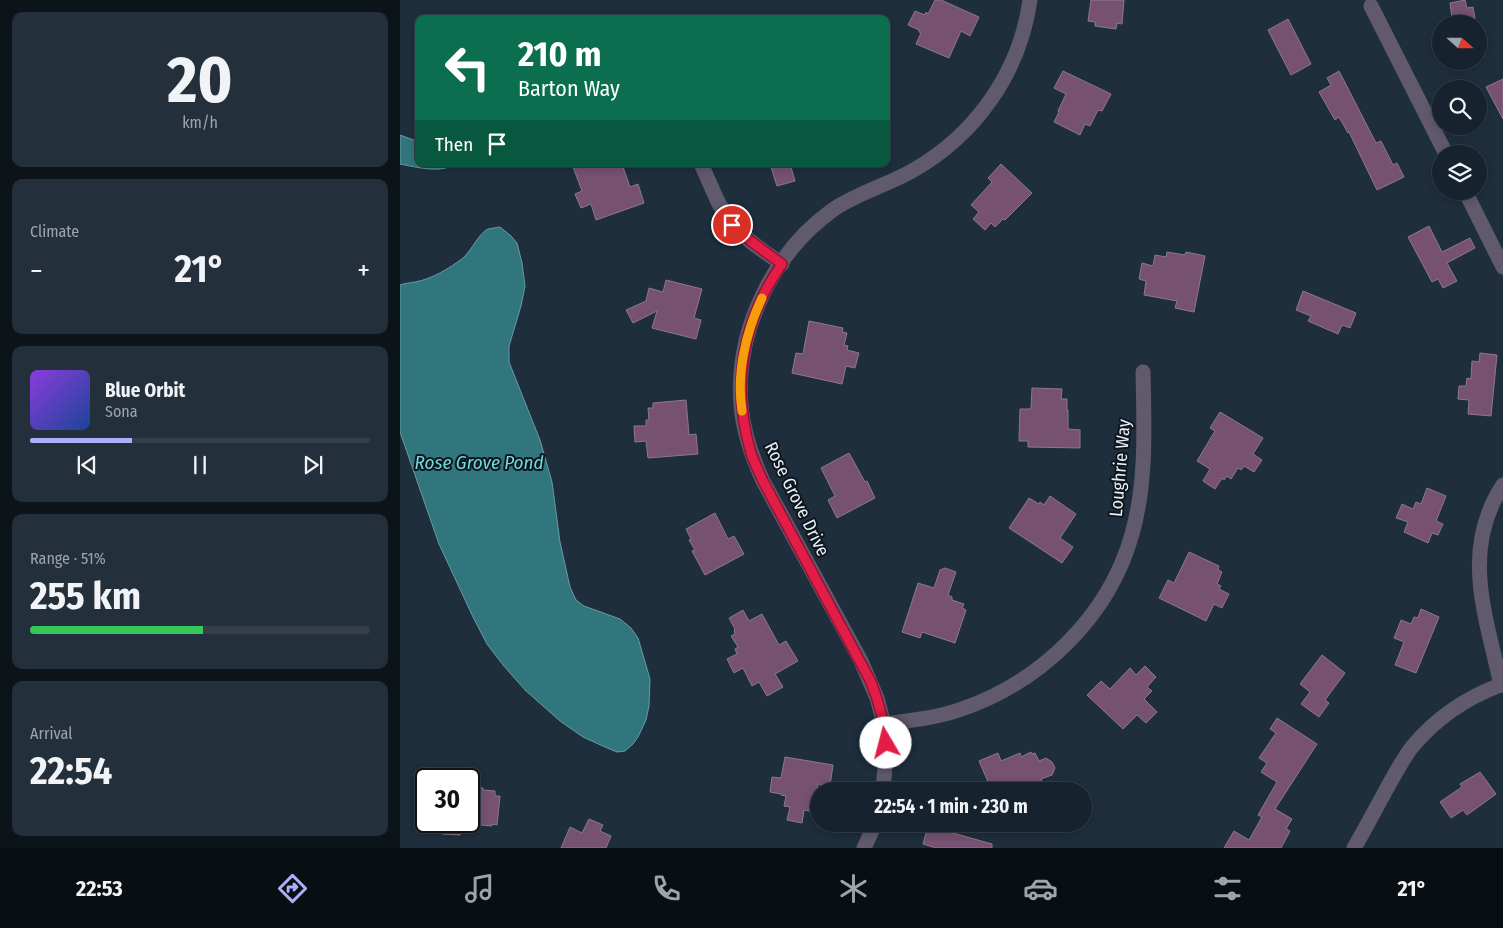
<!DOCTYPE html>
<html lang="en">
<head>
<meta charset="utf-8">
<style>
	:root { --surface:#16222e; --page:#232f3a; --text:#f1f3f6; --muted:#9ea4aa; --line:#353f4a; --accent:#adaffb }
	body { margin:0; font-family:"Fira Sans Condensed",sans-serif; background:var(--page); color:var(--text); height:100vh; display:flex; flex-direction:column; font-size:19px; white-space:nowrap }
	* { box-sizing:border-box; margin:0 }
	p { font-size:16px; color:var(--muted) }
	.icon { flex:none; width:28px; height:28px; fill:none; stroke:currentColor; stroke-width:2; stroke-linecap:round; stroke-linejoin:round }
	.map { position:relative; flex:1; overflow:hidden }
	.panel { display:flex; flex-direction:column; gap:12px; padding:12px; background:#0c1319; width:400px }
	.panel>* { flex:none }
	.guide { position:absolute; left:15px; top:15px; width:475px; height:152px; border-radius:10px; box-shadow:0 2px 8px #0003,0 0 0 1px var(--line); background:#0b6e4f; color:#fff; overflow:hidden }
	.needle { width:32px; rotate:111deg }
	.controls { position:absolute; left:1032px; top:15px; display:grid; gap:10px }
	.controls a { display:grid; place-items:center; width:55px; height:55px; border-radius:50%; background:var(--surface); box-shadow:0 2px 8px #0003,0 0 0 1px var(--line); font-size:25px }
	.speed { position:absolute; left:15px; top:768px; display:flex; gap:10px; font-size:25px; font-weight:700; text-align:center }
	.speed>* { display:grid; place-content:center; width:65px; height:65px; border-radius:50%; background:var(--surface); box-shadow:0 2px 8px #0003,0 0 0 1px var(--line); line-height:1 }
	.speed .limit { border:2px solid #111; border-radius:8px; background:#fff; color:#111 }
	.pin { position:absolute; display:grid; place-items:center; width:42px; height:42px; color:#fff; margin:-21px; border:2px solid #fff; border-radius:50%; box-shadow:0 1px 5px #0007 }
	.me { position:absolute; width:55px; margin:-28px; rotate:352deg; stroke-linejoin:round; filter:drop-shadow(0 0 4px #0008) }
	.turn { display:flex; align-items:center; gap:18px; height:105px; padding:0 20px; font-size:22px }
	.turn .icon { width:65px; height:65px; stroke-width:2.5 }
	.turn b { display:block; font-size:35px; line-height:42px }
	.then { display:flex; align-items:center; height:48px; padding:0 20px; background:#0003; gap:10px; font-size:19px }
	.big { font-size:38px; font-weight:700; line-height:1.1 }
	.panel .widget { flex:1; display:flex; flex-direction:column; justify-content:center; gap:8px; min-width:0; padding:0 18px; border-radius:10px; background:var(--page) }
	.panel .dial { align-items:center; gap:0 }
	.dial b { font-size:65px; line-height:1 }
	.song { display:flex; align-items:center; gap:15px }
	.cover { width:60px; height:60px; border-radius:8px; background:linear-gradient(135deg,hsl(270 70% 55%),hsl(220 70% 35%)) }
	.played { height:5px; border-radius:2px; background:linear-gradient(90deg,var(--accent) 30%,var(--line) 30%) }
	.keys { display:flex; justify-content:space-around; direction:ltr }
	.heat { display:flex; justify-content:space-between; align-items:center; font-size:28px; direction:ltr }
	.charge { height:8px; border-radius:4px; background:linear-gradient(90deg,#34c759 51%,var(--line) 0) }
	.trip { position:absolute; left:410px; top:782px; width:282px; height:50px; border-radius:25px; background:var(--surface); box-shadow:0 2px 8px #0003,0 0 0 1px var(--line); font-weight:700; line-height:50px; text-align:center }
	.tab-bar { display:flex; height:80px; justify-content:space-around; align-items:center; background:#090e12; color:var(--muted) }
	.tab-bar .icon { width:35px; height:35px }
	.tab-bar .selected { color:var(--accent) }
	.tab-bar b { font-size:22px; color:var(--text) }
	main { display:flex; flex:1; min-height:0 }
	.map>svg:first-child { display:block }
	.water { fill:#31767c; stroke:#689ba2 }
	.building { fill:#765171; stroke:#8d7989 }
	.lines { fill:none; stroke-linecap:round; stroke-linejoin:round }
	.minor { stroke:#61596c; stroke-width:15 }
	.route-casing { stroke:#92132f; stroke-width:12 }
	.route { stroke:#e11d48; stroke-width:9 }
	.slow { stroke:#f59e0b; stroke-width:9 }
	.labels { text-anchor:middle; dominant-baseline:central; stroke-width:4; stroke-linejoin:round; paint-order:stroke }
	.street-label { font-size:18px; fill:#e7f1fb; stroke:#0f161c }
	.water-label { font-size:19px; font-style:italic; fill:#70dae4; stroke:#0f161c }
</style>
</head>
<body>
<main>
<section class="panel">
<div class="widget dial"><b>20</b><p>km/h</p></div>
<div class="widget"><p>Climate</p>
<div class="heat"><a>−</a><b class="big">21°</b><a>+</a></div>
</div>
<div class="widget">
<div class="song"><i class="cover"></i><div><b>Blue Orbit</b><p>Sona</p></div></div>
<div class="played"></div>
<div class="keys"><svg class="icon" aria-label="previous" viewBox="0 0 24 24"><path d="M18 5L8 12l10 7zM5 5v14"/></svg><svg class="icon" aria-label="pause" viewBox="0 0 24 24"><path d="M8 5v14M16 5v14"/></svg><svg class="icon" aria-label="next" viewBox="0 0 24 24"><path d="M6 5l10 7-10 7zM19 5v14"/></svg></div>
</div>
<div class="widget"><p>Range · 51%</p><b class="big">255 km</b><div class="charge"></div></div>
<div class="widget"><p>Arrival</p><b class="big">22:54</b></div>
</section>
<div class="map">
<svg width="1103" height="848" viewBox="0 0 1103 848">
	<rect width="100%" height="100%" fill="#1e2e3d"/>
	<g class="water">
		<path d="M0 135 19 142V164H54C41 174 16 167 0 164Z"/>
		<path d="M100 227 111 236 117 243 122 263 125 286 121 306 109 346V362L140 440 152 482 160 542 170 587 176 600 184 606 220 619 231 628 238 638 250 679 249 706 246 720 238 737 233 744 225 751 217 752 205 747 183 737 160 721 125 690 103 665 87 644 73 617 39 544 0 432V285C5 283 10 283 15 282 32 279 50 268 63 258 72 250 79 233 88 229 92 228 96 228 100 227Z"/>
	</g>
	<g class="building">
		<polygon points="535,0 541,0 579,17 570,36 561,31 549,58 516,44 521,33 519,32 519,30 508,25 515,11 525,15 526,12 528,14"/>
		<polygon points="691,0 724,0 722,24 717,23 716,29 695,26 695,22 688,21"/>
		<polygon points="1065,0 1067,8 1073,7 1076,24 1053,24 1050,3"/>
		<polygon points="888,19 911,64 891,75 868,30"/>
		<polygon points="663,71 711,94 702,111 698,110 690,126 685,124 680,135 654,122 659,112 658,111 666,94 654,88"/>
		<polygon points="939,71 976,143 981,141 993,165 997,163 1004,177 977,190 949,132 948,133 939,117 935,120 919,92 931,85 927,78"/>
		<polygon points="1103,79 1103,119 1086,87"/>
		<polygon points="172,164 222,164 230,187 238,184 244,203 196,220 191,204 181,208 175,194 182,191"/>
		<polygon points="370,164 390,164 395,181 377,186"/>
		<polygon points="601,164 632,193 605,220 603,219 595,227 591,223 585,230 573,219 579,212 571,205 592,182 588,178"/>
		<polygon points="1029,226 1042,252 1070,238 1075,248 1047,263 1057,281 1043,288 1038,279 1032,282 1008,237"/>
		<polygon points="767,252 785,255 786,252 805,256 794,312 775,308 777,301 744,295 746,281 739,279 742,263 753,266 755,255 766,257"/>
		<polygon points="266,280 302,289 294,318 301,320 296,339 252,328 257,311 233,323 226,310 246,301 249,288 263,292"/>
		<polygon points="903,291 956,313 950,328 942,325 938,334 908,321 911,316 896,310"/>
		<polygon points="409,321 443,328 442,332 447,333 444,345 448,346 447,350 459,353 455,368 446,366 442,384 392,373 396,353 403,354"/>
		<polygon points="1080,353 1097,355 1091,416 1068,414 1069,400 1058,399 1059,386 1066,386 1067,378 1071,379 1072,361 1079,362"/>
		<polygon points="632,388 662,389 661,399 667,399 667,410 668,410 668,429 680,430 680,448 628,447 628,441 619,441 620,409 631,409"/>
		<polygon points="286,400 289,435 296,434 298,454 248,458 246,441 235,442 234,426 246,426 246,420 249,420 248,408 253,408 253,403"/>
		<polygon points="820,412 863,438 853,454 862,460 854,472 844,466 841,470 838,468 831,479 827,476 824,480 822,478 815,489 803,481 810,469 797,461 815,431 810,428"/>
		<polygon points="449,453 465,482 467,481 475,498 437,518 428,500 435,496 421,468"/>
		<polygon points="1027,488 1046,496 1036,521 1043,524 1038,535 1032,533 1028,543 1004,532 1008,522 996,518 1002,504 1013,509 1016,502 1021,504"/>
		<polygon points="650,496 676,514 660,538 673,547 662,563 609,528 629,498 639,504 640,502 644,505"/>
		<polygon points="315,513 328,539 334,536 344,554 305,575 292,551 295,550 289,540 291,539 286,529"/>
		<polygon points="789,552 819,566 818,570 822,572 817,584 821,586 819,589 829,594 822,608 814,604 806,621 759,598 768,580 774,583"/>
		<polygon points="545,568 556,572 548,595 552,597 552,600 564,604 562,608 566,610 555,643 522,632 520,638 502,632 518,583 534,588 540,570"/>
		<polygon points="1021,609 1039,617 1016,673 995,665 1004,642 994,638 1001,620 1011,624 1014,617 1018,618"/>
		<polygon points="343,610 349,621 362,614 379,645 386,641 398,661 375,674 383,687 367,696 359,682 352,686 343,668 334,673 327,659 337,654 335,649 338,647 331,636 335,634 334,630 335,629 329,618"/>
		<polygon points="922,655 945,673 925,700 929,703 919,717 901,704 910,692 900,684"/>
		<polygon points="745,666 756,677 747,687 752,691 744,699 757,712 746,723 737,715 723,729 687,695 701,681 710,689 730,668 736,675"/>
		<polygon points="877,718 917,744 875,809 892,819 886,829 890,831 881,848 824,848 834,831 849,840 862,817 858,815 877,782 861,772 867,763 859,758 876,733 870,729"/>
		<polygon points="631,752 632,754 635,753 639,761 646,758 652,762 655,768 652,775 641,779 646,791 592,791 579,761 598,753 601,761 620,753 621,757"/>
		<polygon points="385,757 433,765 430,786 418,784 413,812 404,810 402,823 387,820 390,807 384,806 386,796 381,795 381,794 370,792 372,777 381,778"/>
		<polygon points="1080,772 1096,794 1067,815 1063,810 1051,818 1040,802 1062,787 1060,784"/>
		<polygon points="70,787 83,788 83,790 95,791 95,796 100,796 97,825 92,824 92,826 69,824"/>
		<polygon points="189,819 203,825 200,831 211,836 206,848 161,848 170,827 182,833"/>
		<polygon points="43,821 61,821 60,835 42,834"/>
		<polygon points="528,826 592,844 592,848 536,848 523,844"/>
	</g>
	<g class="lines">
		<g class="minor">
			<polyline points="971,6 1046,154"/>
			<path d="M301 164C311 184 318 208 333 225 347 241 365 252 382 264"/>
			<polyline points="1065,191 1103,267"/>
			<path d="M1101 685C1086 616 1060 550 1103 485"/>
			<path d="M484 724C509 721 535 718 559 710 640 683 709 617 732 534 747 482 744 425 743 372"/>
			<path d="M483 791 487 743 484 724 477 698 461 661 363 481C352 457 343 432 341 405 335 331 373 252 434 209 458 193 487 185 512 171 576 135 620 72 630 0"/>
			<polyline points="464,848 475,824"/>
			<path d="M954 848C965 829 975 810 986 790 994 776 1002 760 1012 747 1036 718 1067 697 1103 684"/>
		</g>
	</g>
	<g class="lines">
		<defs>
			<path id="route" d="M332 225 352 242 382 264C342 320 331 386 351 453 354 462 359 472 363 481L471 682C479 702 484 722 486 743"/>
		</defs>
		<use href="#route" class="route-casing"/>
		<use href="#route" class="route"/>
		<path class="slow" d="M342 411C336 373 346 332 362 298"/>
	</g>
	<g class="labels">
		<g class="street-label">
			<text transform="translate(720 468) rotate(-85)">Loughrie Way</text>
			<text transform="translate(397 499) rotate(64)">Rose Grove Drive</text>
		</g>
		<g class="water-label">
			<text x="79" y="462">Rose Grove Pond</text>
		</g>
	</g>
</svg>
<div class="controls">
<a><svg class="needle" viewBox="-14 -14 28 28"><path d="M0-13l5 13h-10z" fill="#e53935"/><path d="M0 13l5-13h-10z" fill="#9ea4aa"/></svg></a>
<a><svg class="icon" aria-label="search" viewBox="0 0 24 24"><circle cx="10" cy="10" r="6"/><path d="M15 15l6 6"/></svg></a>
<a><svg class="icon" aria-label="layers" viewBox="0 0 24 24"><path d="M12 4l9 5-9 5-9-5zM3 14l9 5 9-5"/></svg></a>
</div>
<div class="speed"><div class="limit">30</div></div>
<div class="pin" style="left:332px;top:225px;background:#d93025"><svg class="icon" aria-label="arrive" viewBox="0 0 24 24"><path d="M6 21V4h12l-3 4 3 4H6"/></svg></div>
<svg class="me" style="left:486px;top:743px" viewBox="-20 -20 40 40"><circle r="19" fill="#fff"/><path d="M0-13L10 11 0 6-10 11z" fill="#e11d48"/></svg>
<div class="trip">22:54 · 1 min · 230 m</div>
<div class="guide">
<div class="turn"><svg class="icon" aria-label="left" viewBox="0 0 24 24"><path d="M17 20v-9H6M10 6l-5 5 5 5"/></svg><div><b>210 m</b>Barton Way</div></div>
<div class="then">Then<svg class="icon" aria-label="arrive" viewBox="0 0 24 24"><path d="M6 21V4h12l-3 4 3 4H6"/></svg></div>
</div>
</div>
</main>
<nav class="tab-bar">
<b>22:53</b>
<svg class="icon selected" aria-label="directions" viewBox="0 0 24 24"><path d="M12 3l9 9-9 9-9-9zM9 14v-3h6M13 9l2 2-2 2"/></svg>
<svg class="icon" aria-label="music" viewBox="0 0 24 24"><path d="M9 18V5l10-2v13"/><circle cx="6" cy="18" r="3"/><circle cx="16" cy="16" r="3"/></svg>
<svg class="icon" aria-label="phone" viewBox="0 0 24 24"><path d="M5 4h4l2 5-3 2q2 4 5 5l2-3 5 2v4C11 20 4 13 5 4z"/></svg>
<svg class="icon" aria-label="climate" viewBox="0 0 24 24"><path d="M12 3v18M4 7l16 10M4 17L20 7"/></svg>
<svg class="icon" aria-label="car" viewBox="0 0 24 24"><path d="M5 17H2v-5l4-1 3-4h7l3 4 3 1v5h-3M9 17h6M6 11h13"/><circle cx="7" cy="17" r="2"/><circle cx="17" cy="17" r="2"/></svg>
<svg class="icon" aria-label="filters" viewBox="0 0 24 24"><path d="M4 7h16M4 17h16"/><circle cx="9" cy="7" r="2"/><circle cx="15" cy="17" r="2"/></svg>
<b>21°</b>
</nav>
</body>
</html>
